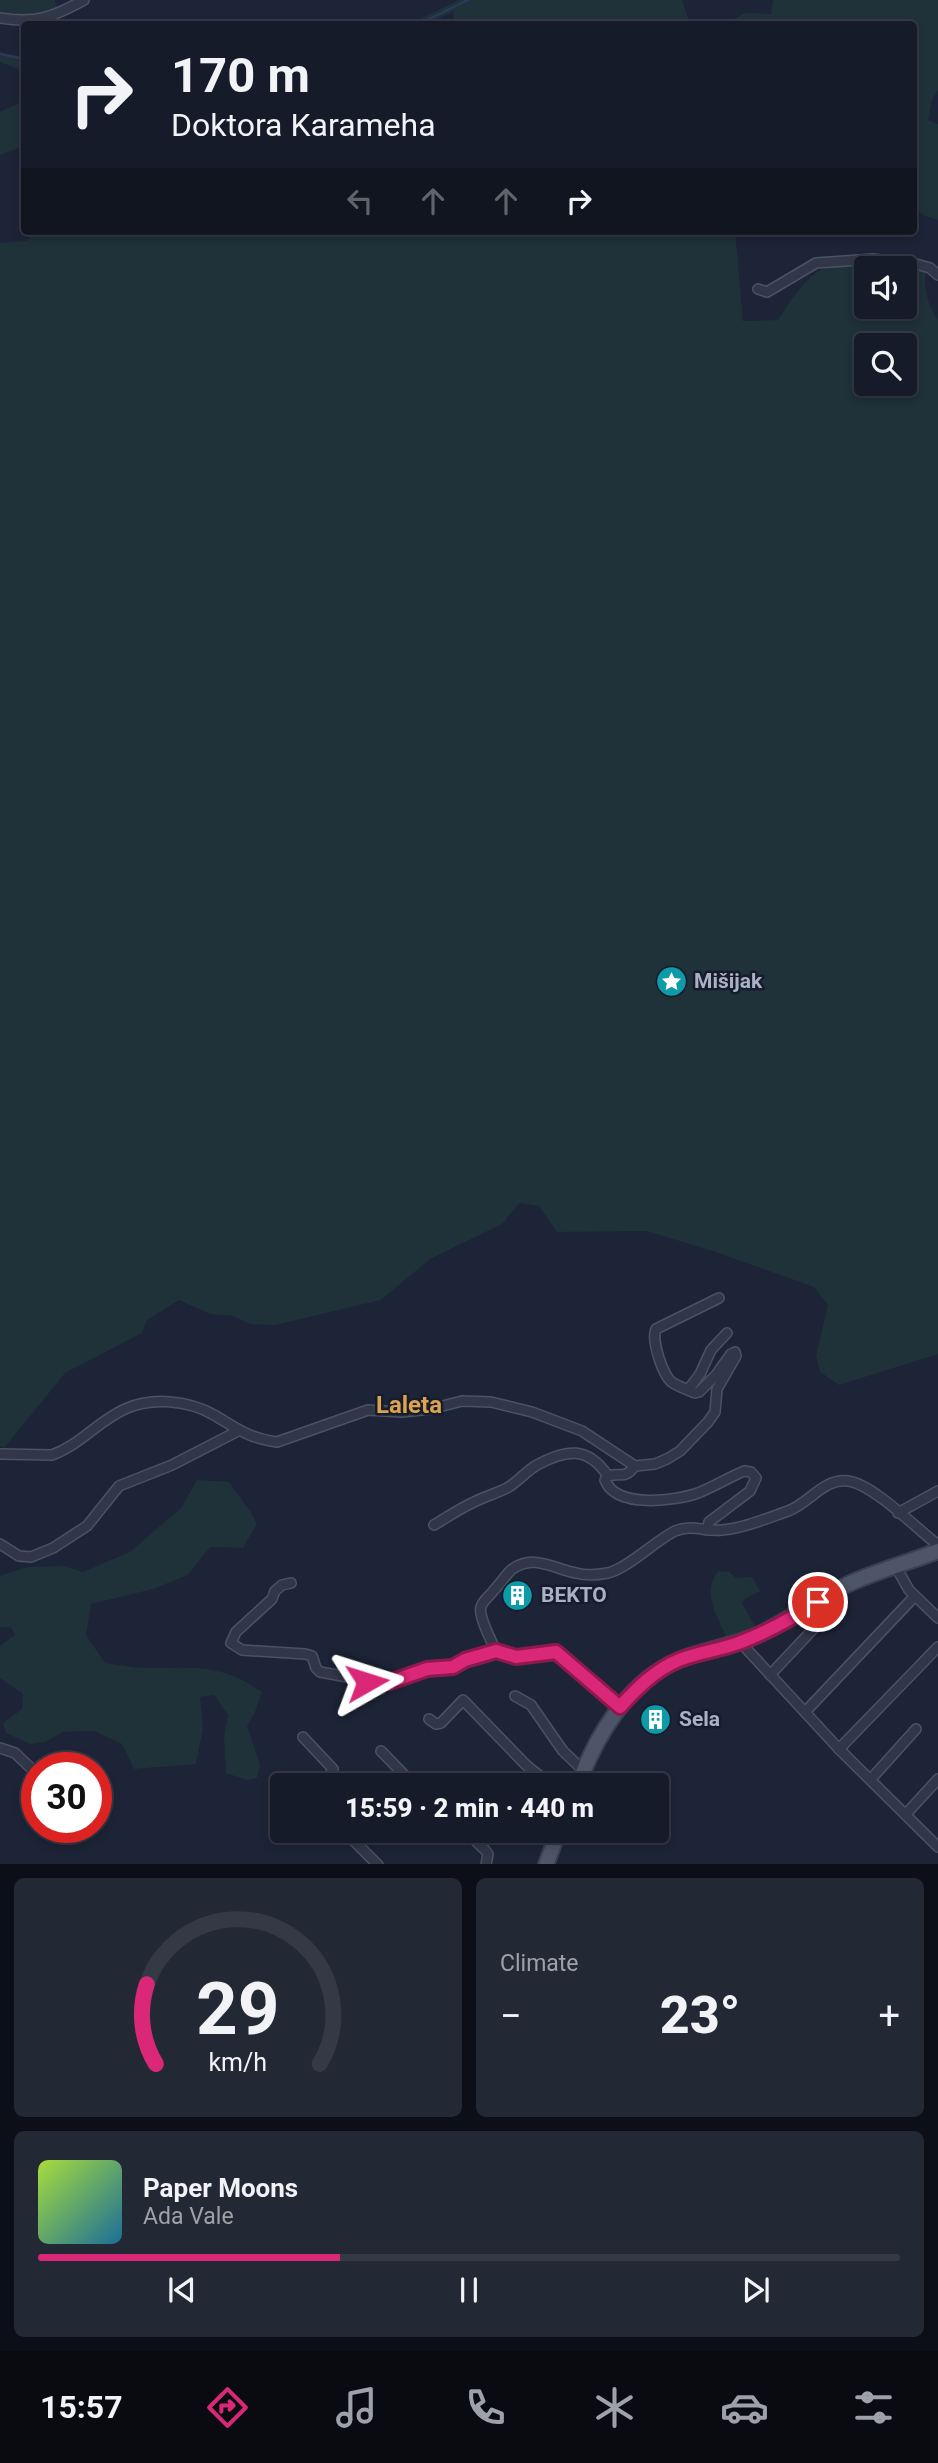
<!DOCTYPE html>
<html lang="en">
<head>
<meta charset="utf-8">
<style>
	:root { --surface:#161b29; --page:#232835; --text:#f1f3f6; --muted:#9ea1a8; --line:#353946; --accent:#db2777 }
	body { margin:0; font-family:Roboto,sans-serif; background:var(--page); color:var(--text); height:100vh; display:flex; flex-direction:column; font-size:26px; white-space:nowrap }
	* { box-sizing:border-box; margin:0 }
	p { font-size:23px; color:var(--muted) }
	.icon { flex:none; width:38px; height:38px; fill:none; stroke:currentColor; stroke-width:2; stroke-linecap:round; stroke-linejoin:round }
	.map { position:relative; height:1864px; overflow:hidden }
	.side { display:flex; flex-direction:column; gap:14px; padding:14px; background:#0c0f17; flex:1 }
	.side>* { flex:none }
	.hud { position:absolute; left:21px; top:21px; width:896px; height:214px; border-radius:7px; box-shadow:0 4px 10px #0003,0 0 0 2px var(--line); background:#161b29; color:var(--text); overflow:hidden }
	.fabs { position:absolute; left:854px; top:256px; display:grid; gap:14px }
	.fabs a { display:grid; place-items:center; width:63px; height:63px; border-radius:7px; background:var(--surface); box-shadow:0 4px 10px #0003,0 0 0 2px var(--line); font-size:35px }
	.speed { position:absolute; left:21px; top:1752px; display:flex; gap:14px; font-size:35px; font-weight:700; text-align:center }
	.speed>* { display:grid; place-content:center; width:91px; height:91px; border-radius:50%; background:var(--surface); box-shadow:0 4px 10px #0003,0 0 0 2px var(--line); line-height:1 }
	.speed .limit { border:10px solid #d22; background:#fff; color:#111 }
	.pin { position:absolute; display:grid; place-items:center; width:60px; height:60px; color:#fff; margin:-30px; border:4px solid #fff; border-radius:50%; box-shadow:0 2px 7px #0007 }
	.me { position:absolute; width:77px; margin:-38px; rotate:84deg; stroke-linejoin:round; filter:drop-shadow(0 0 5px #0008) }
	.turn { display:flex; align-items:center; gap:24px; height:147px; padding:0 35px; font-size:32px }
	.turn .icon { width:91px; height:91px; stroke-width:2.5 }
	.turn b { display:block; font-size:49px; line-height:60px }
	.lanes { display:flex; align-items:center; height:66px; padding:0 35px; background:#0003; justify-content:center; gap:35px; direction:ltr }
	.lanes .off { opacity:.35 }
	.big { font-size:52px; font-weight:800; line-height:1.1 }
	.side .tile { flex:1; display:flex; flex-direction:column; justify-content:center; gap:10px; min-width:0; padding:0 24px; border-radius:10px; background:var(--page) }
	.side .dial { align-items:center; gap:0 }
	.dial svg { height:182px; overflow:visible; fill:none; stroke:var(--line); stroke-width:7; stroke-linecap:round; text-anchor:middle }
	.dial text { fill:var(--text); stroke:none }
	.song { display:flex; align-items:center; gap:21px }
	.cover { width:84px; height:84px; border-radius:10px; background:linear-gradient(135deg,hsl(80 70% 55%),hsl(200 70% 35%)) }
	.played { height:7px; border-radius:4px; background:linear-gradient(90deg,var(--accent) 35%,var(--line) 35%) }
	.keys { display:flex; justify-content:space-around; direction:ltr }
	.heat { display:flex; justify-content:space-between; align-items:center; font-size:38px; direction:ltr }
	.side .tiles { flex:1; display:grid; gap:14px; grid-template-columns:1fr 1fr }
	.tile:last-child { grid-column:span 2 }
	.trip { position:absolute; left:270px; top:1773px; width:399px; height:70px; border-radius:7px; background:var(--surface); box-shadow:0 4px 10px #0003,0 0 0 2px var(--line); font-weight:800; line-height:70px; text-align:center }
	.dock { display:flex; height:112px; justify-content:space-around; align-items:center; background:#090b10; color:var(--muted) }
	.dock .icon { width:49px; height:49px }
	.dock .current { color:var(--accent) }
	.dock b { font-size:32px; color:var(--text) }
	.map>svg:first-child { display:block }
	.green { fill:#1f3139; fill-rule:evenodd }
	.lines { fill:none; stroke-linecap:round; stroke-linejoin:round }
	.stream { stroke:#2c385c; stroke-width:2.5 }
	.street-casing { stroke:#4c5163; stroke-width:12 }
	.primary-casing { stroke:#3a4051; stroke-width:18 }
	.street { stroke:#313748; stroke-width:9 }
	.primary { stroke:#4e5568; stroke-width:14 }
	.route-casing { stroke:#8e194d; stroke-width:18 }
	.route { stroke:#db2777; stroke-width:12 }
	.labels { text-anchor:middle; dominant-baseline:central; stroke-width:5; stroke-linejoin:round; paint-order:stroke }
	.poi-label { font-size:21px; font-weight:bold; fill:#aab0c5; stroke:#171c2c; text-anchor:start }
	.quarter-label { font-size:24px; font-weight:bold; fill:#dca34f; stroke:#171c2c }
</style>
</head>
<body>
<div class="map">
<svg width="938" height="1865" viewBox="0 0 938 1865">
	<rect width="100%" height="100%" fill="#1d2437"/>
	<g class="green">
		<polygon points="0,0 55,0 57,8 40,15 0,14"/>
		<polygon points="459,0 682,0 690,24 455,24 453,12 425,24 365,24 395,19 420,19"/>
		<polygon points="773,0 938,0 938,90 932,100 928,120 938,124 938,220 923,215 914,206 914,24 724,24 745,13 771,14"/>
		<polygon points="0,52 24,57 24,146 0,155 0,112 19,103 21,70 0,62"/>
		<path d="M38 231H735L743 321 778 320C789 303 800 285 816 273 835 260 881 266 904 268H866V306H905V268L926 271C923 288 928 306 938 320V1354L839 1385 820 1372 816 1356 828 1305 814 1287 713 1251 646 1231 557 1232 539 1206 519 1203 502 1224 430 1259 381 1300 275 1325 251 1324 232 1316 210 1314 179 1300 147 1320 142 1333 65 1373 5 1447 0 1446V243L26 241ZM866 345H905V383H866Z"/>
		<path d="M197 1480 229 1482 250 1511 257 1524 243 1548 210 1547 188 1575 153 1589 91 1604 86 1635 105 1663C119 1665 134 1668 148 1668 196 1668 220 1663 262 1692L255 1712 247 1726 260 1765 257 1778 247 1780 226 1773 224 1738 228 1715 214 1695 200 1697 203 1728 196 1764 134 1769 122 1744 94 1731 63 1732 45 1742 30 1744 6 1733 3 1723 22 1709 23 1694 0 1678V1646L15 1635 11 1627H0V1576L27 1567 64 1566 83 1572 130 1552 181 1508Z"/>
		<path d="M718 1571 729 1572 736 1578 752 1577 760 1591 746 1598 742 1603 755 1626 727 1639C718 1617 701 1593 718 1571Z"/>
	</g>
	<g class="lines">
		<g class="stream">
			<polyline points="383,24 417,24"/>
			<polyline points="419,24 468,0"/>
			<polyline points="0,54 24,59"/>
		</g>
		<defs>
			<g id="street">
				<path d="M0 18C36 24 53 17 84 0"/>
				<polyline points="758,289 767,292 816,263 873,259 916,264 930,268 938,275"/>
				<polyline points="688,1390 700,1374 711,1350 727,1333"/>
				<path d="M0 1454 52 1455C80 1445 98 1421 125 1409 152 1397 188 1400 214 1415 238 1429 248 1438 277 1442L368 1410 402 1412 431 1409 462 1401 491 1402 532 1412 582 1431 635 1466C624 1480 622 1472 608 1476L605 1480C616 1509 675 1501 698 1493 713 1487 728 1478 744 1471L751 1472 756 1478 750 1491 709 1522 707 1530"/>
				<path d="M635 1466 655 1464 667 1459 680 1451 708 1422 715 1412 717 1389 736 1356 735 1352 731 1354 716 1375 699 1392 695 1393C688 1390 680 1387 673 1383 663 1377 651 1340 656 1329L719 1298"/>
				<polyline points="898,1513 938,1491"/>
				<path d="M434 1525C446 1518 459 1509 472 1503 483 1497 495 1494 507 1488 518 1482 526 1471 537 1465 566 1449 588 1446 608 1476"/>
				<polyline points="0,1544 19,1556 31,1557 53,1548 87,1526 119,1486 172,1465 238,1431"/>
				<polyline points="896,1567 909,1590 938,1618"/>
				<polyline points="291,1583 282,1585 275,1591 272,1599 236,1632 231,1643 242,1650 305,1654 312,1656 316,1668 320,1672 381,1683 390,1682 427,1669 453,1667 465,1660 496,1651"/>
				<polyline points="741,1643 839,1749 938,1847"/>
				<polyline points="770,1675 833,1608"/>
				<polyline points="515,1696 531,1705 563,1751 583,1770"/>
				<path d="M620 1707 556 1652 516 1657 496 1651C492 1642 478 1616 481 1607 483 1600 490 1596 494 1590 500 1584 505 1576 511 1570 534 1553 553 1569 576 1573 587 1576 597 1575 608 1573 628 1568 655 1541 675 1531 692 1524 706 1532 722 1530 744 1528 768 1518 788 1511 810 1503 823 1478 848 1481 873 1484 917 1529 938 1545"/>
				<polyline points="805,1712 914,1597"/>
				<polyline points="429,1719 436,1724 441,1723 463,1700 526,1765 551,1785"/>
				<polyline points="303,1737 333,1769 324,1785"/>
				<polyline points="0,1748 15,1753 37,1774"/>
				<polyline points="839,1749 938,1647"/>
				<polyline points="381,1751 414,1785"/>
				<polyline points="871,1779 916,1729"/>
				<polyline points="906,1814 938,1779"/>
				<polyline points="343,1830 378,1865"/>
				<polyline points="464,1830 485,1850 488,1854 486,1865"/>
			</g>
			<g id="primary">
				<path d="M578 1785C596 1736 629 1680 679 1660 705 1649 734 1646 760 1634 792 1618 821 1596 853 1582 880 1570 910 1562 938 1551"/>
				<polyline points="546,1865 559,1830"/>
			</g>
		</defs>
		<use href="#street" class="street-casing"/>
		<use href="#primary" class="primary-casing"/>
		<use href="#street" class="street"/>
		<use href="#primary" class="primary"/>
	</g>
	<g class="lines">
		<defs>
			<path id="route" d="M367 1682H390L427 1669 453 1667 465 1660 496 1651 516 1657 556 1652 620 1707C637 1688 655 1670 679 1660 699 1652 721 1650 741 1642 768 1632 794 1617 818 1602"/>
		</defs>
		<use href="#route" class="route-casing"/>
		<use href="#route" class="route"/>
	</g>
	<defs>
		<symbol id="sight-disc" viewBox="-11 -11 22 22"><circle r="9.5" fill="#0f9aa8" stroke="#171c2c"/><path d="M0-6L1.8-2.2L6-1.7L2.9 1.2L3.7 5.4L0 3.3L-3.7 5.4L-2.9 1.2L-6-1.7L-1.8-2.2Z" fill="#fff"/></symbol>
		<symbol id="building-disc" viewBox="-11 -11 22 22"><circle r="9.5" fill="#0f9aa8" stroke="#171c2c"/><path d="M-4-6H4V6H1V3H-1V6H-4ZM-2.5-4.3h1.7v1.8h-1.7ZM.8-4.3h1.7v1.8H.8ZM-2.5-1h1.7V.8h-1.7ZM.8-1h1.7V.8H.8Z" fill="#fff"/></symbol>
	</defs>
	<g fill-rule="evenodd">
		<use href="#sight-disc" x="654" y="964" width="35" height="35"/>
		<use href="#building-disc" x="500" y="1578" width="35" height="35"/>
		<use href="#building-disc" x="638" y="1702" width="35" height="35"/>
	</g>
	<g class="labels">
		<g class="poi-label">
			<text x="694" y="981">Mišijak</text>
			<text x="541" y="1595">BEKTO</text>
			<text x="679" y="1719">Sela</text>
		</g>
		<g class="quarter-label">
			<text x="409" y="1405">Laleta</text>
		</g>
	</g>
</svg>
<div class="fabs">
<a><svg class="icon" aria-label="sound" viewBox="0 0 24 24"><path d="M4 9h4l5-4v14l-5-4H4zM17 9q2 3 0 6"/></svg></a>
<a><svg class="icon" aria-label="search" viewBox="0 0 24 24"><circle cx="10" cy="10" r="6"/><path d="M15 15l6 6"/></svg></a>
</div>
<div class="speed"><div class="limit">30</div></div>
<div class="pin" style="left:818px;top:1602px;background:#d93025"><svg class="icon" aria-label="arrive" viewBox="0 0 24 24"><path d="M6 21V4h12l-3 4 3 4H6"/></svg></div>
<svg class="me" style="left:367px;top:1682px" viewBox="-20 -20 40 40"><path d="M0-17L14 15 0 8-14 15z" fill="#db2777" stroke="#fff" stroke-width="4"/></svg>
<div class="trip">15:59 · 2 min · 440 m</div>
<div class="hud">
<div class="turn"><svg class="icon" aria-label="right" viewBox="0 0 24 24"><path d="M7 20v-9h11M14 6l5 5-5 5"/></svg><div><b>170 m</b>Doktora Karameha</div></div>
<div class="lanes"><svg class="icon off" aria-label="left" viewBox="0 0 24 24"><path d="M17 20v-9H6M10 6l-5 5 5 5"/></svg><svg class="icon off" aria-label="ahead" viewBox="0 0 24 24"><path d="M12 20V5M6 11l6-6 6 6"/></svg><svg class="icon off" aria-label="ahead" viewBox="0 0 24 24"><path d="M12 20V5M6 11l6-6 6 6"/></svg><svg class="icon" aria-label="right" viewBox="0 0 24 24"><path d="M7 20v-9h11M14 6l5 5-5 5"/></svg></div>
</div>
</div>
<section class="side">
<div class="tiles">
<div class="tile dial"><svg viewBox="0 0 100 80">
<path d="M14 69A42 42 0 1 1 86 69"/>
<path d="M14 69A42 42 0 0 1 10 34" stroke="#db2777"/>
<text x="50" y="56" font-size="32" font-weight="700">29</text>
<text x="50" y="72" font-size="11">km/h</text>
</svg></div>
<div class="tile"><p>Climate</p>
<div class="heat"><a>−</a><b class="big">23°</b><a>+</a></div>
</div>
<div class="tile">
<div class="song"><i class="cover"></i><div><b>Paper Moons</b><p>Ada Vale</p></div></div>
<div class="played"></div>
<div class="keys"><svg class="icon" aria-label="previous" viewBox="0 0 24 24"><path d="M18 5L8 12l10 7zM5 5v14"/></svg><svg class="icon" aria-label="pause" viewBox="0 0 24 24"><path d="M8 5v14M16 5v14"/></svg><svg class="icon" aria-label="next" viewBox="0 0 24 24"><path d="M6 5l10 7-10 7zM19 5v14"/></svg></div>
</div>
</div>
</section>
<nav class="dock">
<b>15:57</b>
<svg class="icon current" aria-label="directions" viewBox="0 0 24 24"><path d="M12 3l9 9-9 9-9-9zM9 14v-3h6M13 9l2 2-2 2"/></svg>
<svg class="icon" aria-label="music" viewBox="0 0 24 24"><path d="M9 18V5l10-2v13"/><circle cx="6" cy="18" r="3"/><circle cx="16" cy="16" r="3"/></svg>
<svg class="icon" aria-label="phone" viewBox="0 0 24 24"><path d="M5 4h4l2 5-3 2q2 4 5 5l2-3 5 2v4C11 20 4 13 5 4z"/></svg>
<svg class="icon" aria-label="climate" viewBox="0 0 24 24"><path d="M12 3v18M4 7l16 10M4 17L20 7"/></svg>
<svg class="icon" aria-label="car" viewBox="0 0 24 24"><path d="M5 17H2v-5l4-1 3-4h7l3 4 3 1v5h-3M9 17h6M6 11h13"/><circle cx="7" cy="17" r="2"/><circle cx="17" cy="17" r="2"/></svg>
<svg class="icon" aria-label="filters" viewBox="0 0 24 24"><path d="M4 7h16M4 17h16"/><circle cx="9" cy="7" r="2"/><circle cx="15" cy="17" r="2"/></svg>
</nav>
</body>
</html>
